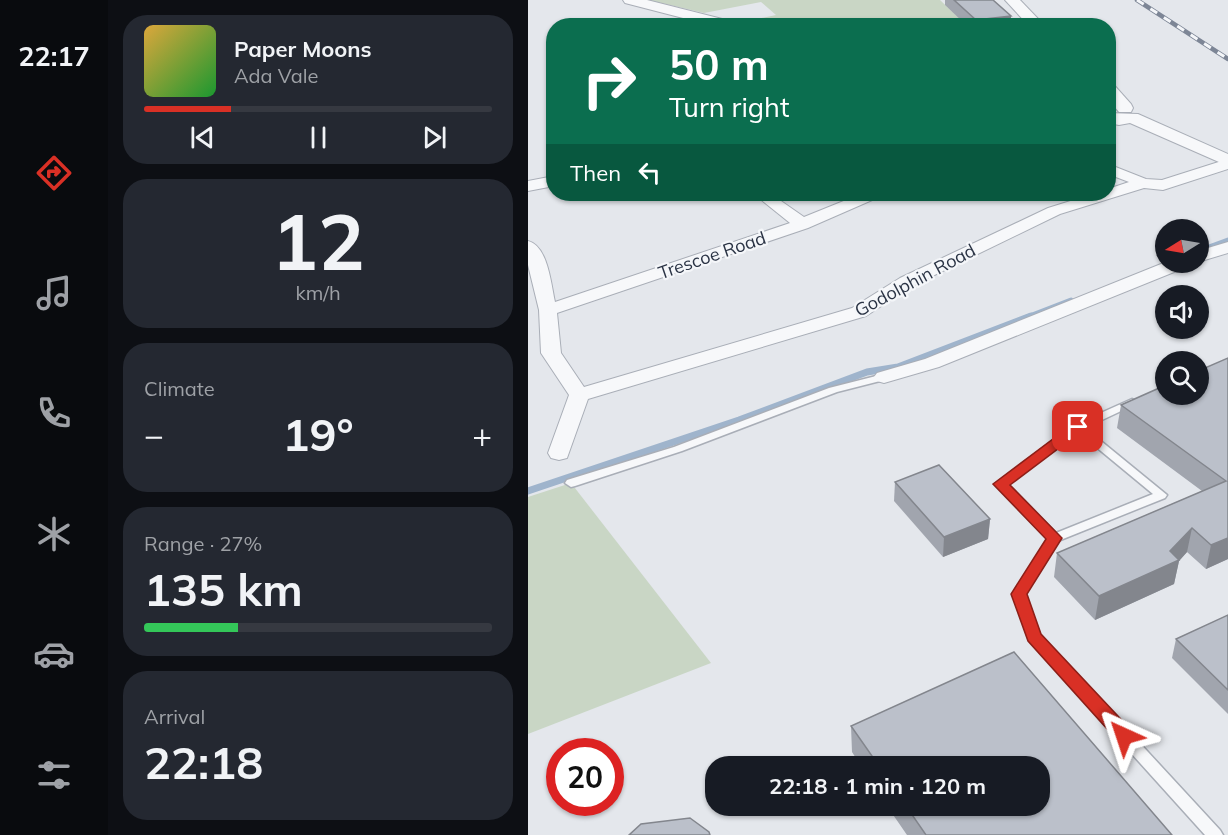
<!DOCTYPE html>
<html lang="en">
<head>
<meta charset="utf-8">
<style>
	:root { --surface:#171b24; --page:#242831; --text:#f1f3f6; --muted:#9ea1a6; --line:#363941; --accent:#d93025 }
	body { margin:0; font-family:Mulish,sans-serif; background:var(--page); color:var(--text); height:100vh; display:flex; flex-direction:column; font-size:22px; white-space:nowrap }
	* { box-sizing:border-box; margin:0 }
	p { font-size:20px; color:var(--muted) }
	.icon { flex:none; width:33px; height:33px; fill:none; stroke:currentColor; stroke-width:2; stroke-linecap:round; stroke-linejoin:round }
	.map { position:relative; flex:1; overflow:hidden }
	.details { display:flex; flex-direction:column; gap:15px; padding:15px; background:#0d0f14; width:420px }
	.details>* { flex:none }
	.banner { position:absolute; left:18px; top:18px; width:570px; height:183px; border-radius:24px; box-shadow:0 2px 4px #0004; background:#0b6e4f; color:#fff; overflow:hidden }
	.needle { width:39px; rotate:259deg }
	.buttons { position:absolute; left:627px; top:219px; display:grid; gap:12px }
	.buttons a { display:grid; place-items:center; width:54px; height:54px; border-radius:50%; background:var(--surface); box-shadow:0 2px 4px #0004; font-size:30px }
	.speed { position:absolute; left:18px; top:738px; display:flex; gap:12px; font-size:30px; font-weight:700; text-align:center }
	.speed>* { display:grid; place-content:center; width:78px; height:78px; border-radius:50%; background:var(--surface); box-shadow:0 2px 4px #0004; line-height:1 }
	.speed .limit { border:9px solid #d22; background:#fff; color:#111 }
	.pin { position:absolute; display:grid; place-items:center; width:51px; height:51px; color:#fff; margin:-26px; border-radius:12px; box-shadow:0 3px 9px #0006 }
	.me { position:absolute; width:66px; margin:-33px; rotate:318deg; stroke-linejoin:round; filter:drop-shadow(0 0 4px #0008) }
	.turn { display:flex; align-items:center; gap:21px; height:126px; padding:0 24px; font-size:27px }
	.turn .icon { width:78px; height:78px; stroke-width:2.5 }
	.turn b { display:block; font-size:42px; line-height:51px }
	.then { display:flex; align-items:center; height:57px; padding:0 24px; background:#0003; gap:12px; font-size:22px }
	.big { font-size:45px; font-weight:700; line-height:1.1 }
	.details .tile { flex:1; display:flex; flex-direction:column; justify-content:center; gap:9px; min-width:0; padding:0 21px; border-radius:24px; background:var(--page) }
	.details .dial { align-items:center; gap:0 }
	.dial b { font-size:78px; line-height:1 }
	.song { display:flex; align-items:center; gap:18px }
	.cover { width:72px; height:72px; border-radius:9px; background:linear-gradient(135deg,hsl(40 70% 55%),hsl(130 70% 35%)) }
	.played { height:6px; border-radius:3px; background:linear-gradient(90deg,var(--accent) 25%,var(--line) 25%) }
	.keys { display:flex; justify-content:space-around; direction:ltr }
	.heat { display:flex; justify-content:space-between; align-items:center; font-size:33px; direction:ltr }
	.charge { height:9px; border-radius:4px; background:linear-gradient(90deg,#34c759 27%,var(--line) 0) }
	.trip { position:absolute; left:177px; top:756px; width:345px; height:60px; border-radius:24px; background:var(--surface); box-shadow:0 2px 4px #0004; font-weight:700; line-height:60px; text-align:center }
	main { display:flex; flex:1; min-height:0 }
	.dock { display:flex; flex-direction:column; width:108px; justify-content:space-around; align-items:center; background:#090b0e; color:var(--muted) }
	.dock .icon { width:42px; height:42px }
	.dock .on { color:var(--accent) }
	.dock b { font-size:27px; color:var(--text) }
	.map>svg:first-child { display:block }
	.green { fill:#c9d6c5 }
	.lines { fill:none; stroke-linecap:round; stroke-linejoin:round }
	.stream-far1 { stroke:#9fb4cc; stroke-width:5 }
	.stream { stroke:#9fb4cc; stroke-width:7 }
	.service-casing { stroke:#a9aeb7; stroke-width:3 }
	.minor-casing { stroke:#a9aeb7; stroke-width:2 }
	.tertiary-casing { stroke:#a9aeb7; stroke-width:2 }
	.service { fill:#f7f8fa; fill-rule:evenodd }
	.minor { fill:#f7f8fa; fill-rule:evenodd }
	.tertiary { fill:#f7f8fa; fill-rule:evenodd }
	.rail-casing { stroke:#7d8696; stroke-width:4.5 }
	.rail { stroke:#f4f6f9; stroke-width:3; stroke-dasharray:8; stroke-linecap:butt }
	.wall { fill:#a1a5ae }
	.shaded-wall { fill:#83868d }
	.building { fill:#bbc0ca; stroke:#83868d; stroke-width:1.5 }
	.route { fill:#d93025; stroke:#8d1f18; stroke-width:1.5 }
	.labels { text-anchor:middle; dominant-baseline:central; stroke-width:4.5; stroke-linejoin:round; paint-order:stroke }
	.street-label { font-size:18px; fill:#2b3445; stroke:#f4f6f9 }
</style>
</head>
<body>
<main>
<nav class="dock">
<b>22:17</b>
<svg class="icon on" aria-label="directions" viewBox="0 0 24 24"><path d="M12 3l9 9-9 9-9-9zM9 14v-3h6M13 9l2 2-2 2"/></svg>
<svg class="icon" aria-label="music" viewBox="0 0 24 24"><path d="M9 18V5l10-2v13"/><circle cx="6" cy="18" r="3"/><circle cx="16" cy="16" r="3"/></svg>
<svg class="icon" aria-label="phone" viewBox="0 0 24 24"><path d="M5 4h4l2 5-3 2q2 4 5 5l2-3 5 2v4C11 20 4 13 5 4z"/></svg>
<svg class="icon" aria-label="climate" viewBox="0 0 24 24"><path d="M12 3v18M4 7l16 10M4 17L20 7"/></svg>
<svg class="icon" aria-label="car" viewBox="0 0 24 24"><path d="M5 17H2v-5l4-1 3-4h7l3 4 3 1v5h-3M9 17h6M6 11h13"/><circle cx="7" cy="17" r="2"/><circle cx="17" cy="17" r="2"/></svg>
<svg class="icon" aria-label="filters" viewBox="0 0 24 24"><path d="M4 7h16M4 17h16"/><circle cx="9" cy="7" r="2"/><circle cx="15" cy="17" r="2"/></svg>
</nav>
<section class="details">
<div class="tile">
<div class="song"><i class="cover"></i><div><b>Paper Moons</b><p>Ada Vale</p></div></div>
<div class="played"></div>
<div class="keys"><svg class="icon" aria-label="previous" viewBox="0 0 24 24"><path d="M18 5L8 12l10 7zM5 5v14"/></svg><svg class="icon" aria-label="pause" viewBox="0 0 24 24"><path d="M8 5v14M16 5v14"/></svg><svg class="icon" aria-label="next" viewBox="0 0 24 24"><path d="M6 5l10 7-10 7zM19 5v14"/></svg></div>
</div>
<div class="tile dial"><b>12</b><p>km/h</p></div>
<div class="tile"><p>Climate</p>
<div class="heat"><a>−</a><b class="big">19°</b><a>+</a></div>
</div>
<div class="tile"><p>Range · 27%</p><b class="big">135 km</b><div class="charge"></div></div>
<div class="tile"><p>Arrival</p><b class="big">22:18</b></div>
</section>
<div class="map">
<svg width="700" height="835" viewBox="0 0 700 835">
	<rect width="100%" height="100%" fill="#e4e7ec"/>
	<g class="green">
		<polygon points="121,0 412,0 438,25 238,25 219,21 248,15 233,2 176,13"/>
		<polygon points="43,483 183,663 0,734 0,497"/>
	</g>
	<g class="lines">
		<g class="stream-far1">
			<polyline points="670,251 700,240"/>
			<polyline points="499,317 543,300"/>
		</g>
		<polyline class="stream" points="0,491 211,420 339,372 370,367 503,316"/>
		<defs>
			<g id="service">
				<polygon points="356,374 360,375 361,377 360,379 309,392 154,451 47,486 43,487 37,483 39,480 146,447 301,388"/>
				<path d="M604 399 609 402 608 404 557 428 639 495 637 498 530 541 497 594 512 635 692 830 695 835H677L501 640 485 594 520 539 467 484 546 425ZM550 432 625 494 528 533 480 484Z"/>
			</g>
			<g id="minor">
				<path d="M700 159V169L635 190 616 188 532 214 384 286 338 316 60 399 39 458 31 460 23 458 20 453 41 395 13 353 11 310 0 265V241C20 246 23 284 27 302L262 223 226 194H243L276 217 333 194H353L351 197 280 228 29 313 33 353 56 387 324 308 372 278 520 208 565 194H580V189L601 182 580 174V164L618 179 634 180Z"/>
				<polygon points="26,176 26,186 0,191 0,181"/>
				<polygon points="700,242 700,253 670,262 670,251"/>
				<polygon points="638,262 663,262 661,266 411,367 356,383 349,381 346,377 349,373 397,359"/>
			</g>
			<g id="tertiary">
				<polygon points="95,0 119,0 210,23 212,26 186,26 97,3"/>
				<polygon points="477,0 492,0 517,26 501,26"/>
				<polygon points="580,83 586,85 603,104 605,108 603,112 591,112 580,99"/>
				<polygon points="580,113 610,114 700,154 700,166 602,123 591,125 580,123"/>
			</g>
		</defs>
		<use href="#service" class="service-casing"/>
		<use href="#minor" class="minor-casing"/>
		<use href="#tertiary" class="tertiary-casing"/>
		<use href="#service" class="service"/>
		<use href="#minor" class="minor"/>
		<use href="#tertiary" class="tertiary"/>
		<defs>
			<polyline id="rail" points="609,0 700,59"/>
		</defs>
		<use href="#rail" class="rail-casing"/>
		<use href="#rail" class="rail"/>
	</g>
	<g class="wall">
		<polygon points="417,0 465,0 483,26 439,26 417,5"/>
		<polygon points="700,358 700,559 678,569 659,552 651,561 646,584 567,620 526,577 529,553 674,491 589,428 593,405"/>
		<polygon points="367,482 462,519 460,539 415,557 366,501"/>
		<polygon points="700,615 700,714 644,658 648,639"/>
		<polygon points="486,652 644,835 379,835 359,806 512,806 512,766 333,766 324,752 323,726"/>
	</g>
	<g class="shaded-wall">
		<polygon points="483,16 483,26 447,26 448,20"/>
		<polygon points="462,519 460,539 415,557 416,537"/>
		<polygon points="664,528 659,552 651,561 646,584 567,620 571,596 642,551"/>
		<polygon points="700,538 700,559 678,569 683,545"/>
	</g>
	<g class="building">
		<polygon points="426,0 465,0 483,16 448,20"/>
		<polygon points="700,358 700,538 683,545 664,528 642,551 651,560 571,596 529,553 698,481 593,405 638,385 638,394 670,394 670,371"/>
		<polygon points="411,465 462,519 416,537 367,482"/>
		<polygon points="700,615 700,690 648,639"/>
		<polygon points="486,652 644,835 398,835 378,806 512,806 512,766 351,766 323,726"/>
		<polygon points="162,818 181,832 182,835 101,835 113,824"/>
	</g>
	<polygon class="route" points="550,423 555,424 557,427 555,430 482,485 534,538 499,594 513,634 603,730 606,736 603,741 596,743 590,741 500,641 483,594 518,539 465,484 545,424"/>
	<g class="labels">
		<g class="street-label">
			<text transform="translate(184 255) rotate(-19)">Trescoe Road</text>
			<text transform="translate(387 280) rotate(-28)">Godolphin Road</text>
		</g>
	</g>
</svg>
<div class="buttons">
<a><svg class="needle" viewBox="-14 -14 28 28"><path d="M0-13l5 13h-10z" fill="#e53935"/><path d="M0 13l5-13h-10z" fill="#9ea1a6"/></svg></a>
<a><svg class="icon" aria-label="sound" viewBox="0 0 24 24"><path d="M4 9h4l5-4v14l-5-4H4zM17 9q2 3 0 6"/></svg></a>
<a><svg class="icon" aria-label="search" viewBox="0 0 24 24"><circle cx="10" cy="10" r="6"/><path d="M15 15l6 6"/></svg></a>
</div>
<div class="speed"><div class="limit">20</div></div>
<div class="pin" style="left:550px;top:427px;background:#d93025"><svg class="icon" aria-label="arrive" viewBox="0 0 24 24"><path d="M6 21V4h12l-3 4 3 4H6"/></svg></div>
<svg class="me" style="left:596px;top:736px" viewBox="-20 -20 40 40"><path d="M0-17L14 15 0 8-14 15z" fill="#d93025" stroke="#fff" stroke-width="4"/></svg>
<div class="trip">22:18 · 1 min · 120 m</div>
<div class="banner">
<div class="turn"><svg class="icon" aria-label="right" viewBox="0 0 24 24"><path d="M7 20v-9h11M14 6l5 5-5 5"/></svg><div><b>50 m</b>Turn right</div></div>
<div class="then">Then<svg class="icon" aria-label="left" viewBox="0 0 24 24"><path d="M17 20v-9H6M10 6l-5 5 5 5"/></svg></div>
</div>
</div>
</main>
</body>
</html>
